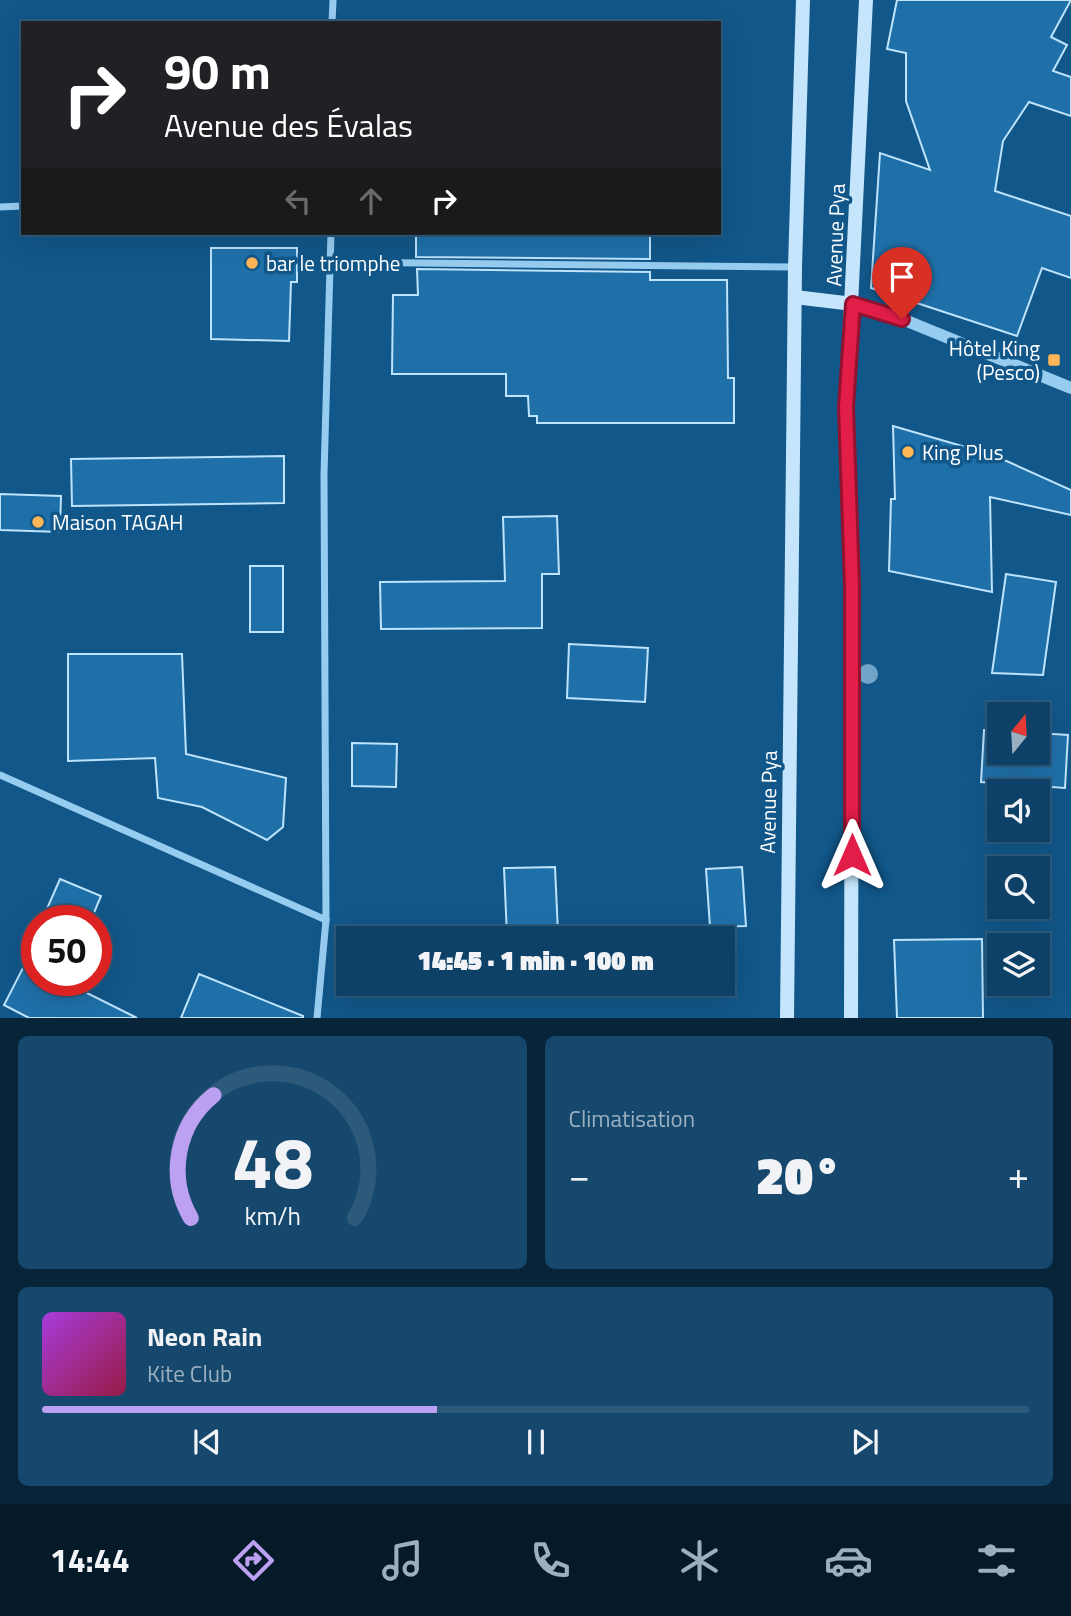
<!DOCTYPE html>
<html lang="fr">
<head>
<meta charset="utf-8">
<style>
	:root { --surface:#0d4167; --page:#16486d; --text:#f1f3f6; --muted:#9aafc0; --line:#2d5a7b; --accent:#bca0f2 }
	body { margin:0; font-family:"Titillium Web",sans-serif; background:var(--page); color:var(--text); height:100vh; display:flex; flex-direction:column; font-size:26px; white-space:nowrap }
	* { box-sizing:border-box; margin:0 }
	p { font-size:23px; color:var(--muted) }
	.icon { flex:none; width:38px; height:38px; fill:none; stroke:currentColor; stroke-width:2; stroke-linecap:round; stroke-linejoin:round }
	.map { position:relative; height:1018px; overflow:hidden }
	.drawer { display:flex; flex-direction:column; gap:18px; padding:18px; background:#072439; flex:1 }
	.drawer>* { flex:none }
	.hud { position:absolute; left:21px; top:21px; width:700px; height:214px; border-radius:0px; box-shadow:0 7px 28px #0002,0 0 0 2px var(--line); background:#202124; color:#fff; overflow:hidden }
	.needle { width:46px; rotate:18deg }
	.fabs { position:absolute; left:987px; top:702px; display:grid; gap:14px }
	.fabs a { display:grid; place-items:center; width:63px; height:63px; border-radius:0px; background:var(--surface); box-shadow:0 7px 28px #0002,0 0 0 2px var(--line); font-size:35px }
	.speed { position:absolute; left:21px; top:905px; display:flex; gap:14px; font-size:35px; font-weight:700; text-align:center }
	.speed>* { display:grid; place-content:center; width:91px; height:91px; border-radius:50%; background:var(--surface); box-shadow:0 7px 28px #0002,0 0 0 2px var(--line); line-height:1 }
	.speed .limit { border:10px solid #d22; background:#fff; color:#111 }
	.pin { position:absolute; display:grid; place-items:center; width:60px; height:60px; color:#fff; margin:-72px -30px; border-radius:50% 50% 50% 0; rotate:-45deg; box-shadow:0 0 7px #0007 }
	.pin .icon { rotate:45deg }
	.me { position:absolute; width:77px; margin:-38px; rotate:0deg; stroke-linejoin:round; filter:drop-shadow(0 0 5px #0008) }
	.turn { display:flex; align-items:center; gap:24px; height:147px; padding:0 28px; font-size:32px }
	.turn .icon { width:91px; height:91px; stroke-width:2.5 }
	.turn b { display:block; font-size:49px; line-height:60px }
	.lanes { display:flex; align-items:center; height:66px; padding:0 28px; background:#0003; justify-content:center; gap:35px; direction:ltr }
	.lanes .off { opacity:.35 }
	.big { font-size:52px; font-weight:800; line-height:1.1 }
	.drawer .tile { flex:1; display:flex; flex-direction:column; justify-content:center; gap:10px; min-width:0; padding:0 24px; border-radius:10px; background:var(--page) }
	.drawer .dial { align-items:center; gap:0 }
	.dial svg { height:182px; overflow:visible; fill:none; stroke:var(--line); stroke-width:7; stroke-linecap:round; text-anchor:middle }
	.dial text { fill:var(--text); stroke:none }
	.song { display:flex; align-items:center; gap:21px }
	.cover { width:84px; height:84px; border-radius:10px; background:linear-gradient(135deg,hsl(280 70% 55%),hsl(340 70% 35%)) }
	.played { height:7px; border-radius:4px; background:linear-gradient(90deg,var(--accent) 40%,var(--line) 40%) }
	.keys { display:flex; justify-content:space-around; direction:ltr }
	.heat { display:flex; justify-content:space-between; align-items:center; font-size:38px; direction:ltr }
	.drawer .tiles { flex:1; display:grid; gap:18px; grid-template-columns:1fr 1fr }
	.tile:last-child { grid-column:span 2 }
	.trip { position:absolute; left:336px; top:926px; width:399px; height:70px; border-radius:0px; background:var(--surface); box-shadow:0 7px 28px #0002,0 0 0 2px var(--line); font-weight:800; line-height:70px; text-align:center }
	.menu { display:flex; height:112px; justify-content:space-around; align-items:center; background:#051a29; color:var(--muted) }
	.menu .icon { width:49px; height:49px }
	.menu .active { color:var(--accent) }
	.menu b { font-size:32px; color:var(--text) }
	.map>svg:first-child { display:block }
	.building { fill:#1f70a9; stroke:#bee3fc; stroke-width:2 }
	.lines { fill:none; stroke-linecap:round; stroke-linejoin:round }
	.minor { stroke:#97ccf1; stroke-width:7 }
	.tertiary { stroke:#97ccf1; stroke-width:12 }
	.secondary { stroke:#c5e5fc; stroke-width:14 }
	.tree { fill:#70a4c8 }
	.route-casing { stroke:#92132f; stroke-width:18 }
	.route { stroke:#e11d48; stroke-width:12 }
	.poi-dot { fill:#ffb657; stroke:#115789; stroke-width:2.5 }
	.labels { text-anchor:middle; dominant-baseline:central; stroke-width:7; stroke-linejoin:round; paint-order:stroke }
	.street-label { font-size:21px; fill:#fff; stroke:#115789 }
	.poi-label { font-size:21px; fill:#fff; stroke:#115789; text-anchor:start }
</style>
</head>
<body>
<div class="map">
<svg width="1071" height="1018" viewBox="0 0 1071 1018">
	<rect width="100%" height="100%" fill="#115789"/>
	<g class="building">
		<polygon points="897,0 1071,0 1051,37 1067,45 1053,71 1071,77 1071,116 1029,102 1003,141 995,191 1071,216 1071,278 1042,268 1017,336 871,288 880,153 930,170 906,101 906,53 887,49"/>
		<polygon points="416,233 650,233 650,259 416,257"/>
		<polygon points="211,248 297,248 297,282 291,282 289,341 211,339"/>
		<polygon points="417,269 650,272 650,280 727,280 728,378 734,378 734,423 537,423 537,416 529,416 528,396 506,396 506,374 392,374 393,295 418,295"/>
		<polygon points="893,426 993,455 1071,490 1071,515 990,497 992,592 889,571 891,499 895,499"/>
		<polygon points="284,456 284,503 72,506 71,459"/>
		<polygon points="0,494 61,496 60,532 0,530"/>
		<polygon points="557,516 559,574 542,574 542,628 381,629 380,582 505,581 503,517"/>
		<rect x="250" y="566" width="33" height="66"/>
		<polygon points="1006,574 1056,582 1043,675 992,673"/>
		<polygon points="569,644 648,648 645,702 567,698"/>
		<polygon points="68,654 182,654 186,754 286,778 283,827 267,840 202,807 158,798 155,758 68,761"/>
		<polygon points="984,730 999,731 999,752 1038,752 1038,733 1068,735 1065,788 981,782"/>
		<polygon points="352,743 397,744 396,787 352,786"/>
		<polygon points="555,867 558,933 507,936 504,868"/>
		<polygon points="742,867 746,926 710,927 706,869"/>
		<polygon points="60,879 101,896 91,920 42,920"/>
		<polygon points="982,939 983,1018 897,1018 894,940"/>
		<polygon points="26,962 37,968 37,980 61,980 137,1018 29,1018 4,1005"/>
		<polygon points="199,974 303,1016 303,1018 181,1018"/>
	</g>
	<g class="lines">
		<g class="minor">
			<polyline points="332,23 333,0"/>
			<polyline points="0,207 23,206"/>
			<polyline points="332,262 795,267"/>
			<polyline points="0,775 326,920"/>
			<polyline points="317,1018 326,920 324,474 331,233"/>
		</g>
		<polyline class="tertiary" points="853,304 902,319 1071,388"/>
		<g class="secondary">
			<polyline points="795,297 853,304"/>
			<polyline points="787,1018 795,267 803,0"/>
			<polyline points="851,1018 852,585 846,406 866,0"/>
		</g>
	</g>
	<circle class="tree" cx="868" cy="674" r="10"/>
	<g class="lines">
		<defs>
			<polyline id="route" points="852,855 852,585 846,407 853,304 902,319"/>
		</defs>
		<use href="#route" class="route-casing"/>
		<use href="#route" class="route"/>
	</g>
	<g class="poi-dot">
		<circle cx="252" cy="263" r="7"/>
		<rect x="1047" y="353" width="14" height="14" rx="3.5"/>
		<circle cx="908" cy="452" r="7"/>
		<circle cx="38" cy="522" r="7"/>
	</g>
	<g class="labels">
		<g class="street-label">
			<text transform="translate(835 235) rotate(-88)">Avenue Pya</text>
			<text transform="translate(768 802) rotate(-89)">Avenue Pya</text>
		</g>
		<g class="poi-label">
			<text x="266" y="263">bar le triomphe</text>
			<text x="1040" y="348" text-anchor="end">Hôtel King<tspan x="1040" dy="24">(Pesco)</tspan></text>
			<text x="922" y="452">King Plus</text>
			<text x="52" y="522">Maison TAGAH</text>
		</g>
	</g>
</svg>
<div class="fabs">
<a><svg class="needle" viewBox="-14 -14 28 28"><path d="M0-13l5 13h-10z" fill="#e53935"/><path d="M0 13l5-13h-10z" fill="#9aafc0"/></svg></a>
<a><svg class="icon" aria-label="sound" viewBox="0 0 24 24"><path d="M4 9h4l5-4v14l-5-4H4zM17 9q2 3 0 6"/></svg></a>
<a><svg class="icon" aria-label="search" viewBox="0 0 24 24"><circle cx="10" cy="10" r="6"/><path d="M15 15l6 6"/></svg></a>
<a><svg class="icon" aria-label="layers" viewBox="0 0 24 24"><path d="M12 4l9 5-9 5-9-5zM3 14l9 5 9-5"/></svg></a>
</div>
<div class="speed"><div class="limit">50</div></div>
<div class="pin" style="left:902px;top:319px;background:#d93025"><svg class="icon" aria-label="arrive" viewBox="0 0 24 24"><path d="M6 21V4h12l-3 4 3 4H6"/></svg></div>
<svg class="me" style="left:852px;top:855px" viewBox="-20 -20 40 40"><path d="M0-17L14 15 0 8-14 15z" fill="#e11d48" stroke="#fff" stroke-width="4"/></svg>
<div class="trip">14:45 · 1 min · 100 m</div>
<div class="hud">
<div class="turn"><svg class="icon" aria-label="right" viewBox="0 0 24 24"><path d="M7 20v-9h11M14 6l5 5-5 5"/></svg><div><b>90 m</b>Avenue des Évalas</div></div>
<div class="lanes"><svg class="icon off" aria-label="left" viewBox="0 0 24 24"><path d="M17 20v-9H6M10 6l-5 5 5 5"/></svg><svg class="icon off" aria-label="ahead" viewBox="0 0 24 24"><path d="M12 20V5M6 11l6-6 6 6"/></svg><svg class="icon" aria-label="right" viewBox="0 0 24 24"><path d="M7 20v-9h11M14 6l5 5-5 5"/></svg></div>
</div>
</div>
<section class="drawer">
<div class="tiles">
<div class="tile dial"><svg viewBox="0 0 100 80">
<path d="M14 69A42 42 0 1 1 86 69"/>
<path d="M14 69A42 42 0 0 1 24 15" stroke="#bca0f2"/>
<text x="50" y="56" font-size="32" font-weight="700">48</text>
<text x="50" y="72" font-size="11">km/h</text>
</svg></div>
<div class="tile"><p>Climatisation</p>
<div class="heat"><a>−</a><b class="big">20°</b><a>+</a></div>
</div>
<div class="tile">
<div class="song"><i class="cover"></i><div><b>Neon Rain</b><p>Kite Club</p></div></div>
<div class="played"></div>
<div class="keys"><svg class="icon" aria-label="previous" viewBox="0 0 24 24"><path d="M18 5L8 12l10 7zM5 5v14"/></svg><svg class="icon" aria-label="pause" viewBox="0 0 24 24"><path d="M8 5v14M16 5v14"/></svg><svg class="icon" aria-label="next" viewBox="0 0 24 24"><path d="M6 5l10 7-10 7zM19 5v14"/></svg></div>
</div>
</div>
</section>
<nav class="menu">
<b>14:44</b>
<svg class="icon active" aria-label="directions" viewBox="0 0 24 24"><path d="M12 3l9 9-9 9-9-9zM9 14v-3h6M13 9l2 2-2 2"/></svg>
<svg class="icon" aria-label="music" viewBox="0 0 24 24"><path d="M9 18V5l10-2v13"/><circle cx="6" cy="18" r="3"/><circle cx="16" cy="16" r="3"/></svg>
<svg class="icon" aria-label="phone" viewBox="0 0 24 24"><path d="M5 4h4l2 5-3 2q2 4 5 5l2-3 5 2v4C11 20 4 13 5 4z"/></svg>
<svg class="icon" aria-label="climate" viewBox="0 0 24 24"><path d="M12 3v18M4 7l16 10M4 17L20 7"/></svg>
<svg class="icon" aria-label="car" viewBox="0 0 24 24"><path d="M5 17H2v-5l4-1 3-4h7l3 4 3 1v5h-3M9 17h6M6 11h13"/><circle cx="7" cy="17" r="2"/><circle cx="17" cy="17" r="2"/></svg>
<svg class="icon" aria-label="filters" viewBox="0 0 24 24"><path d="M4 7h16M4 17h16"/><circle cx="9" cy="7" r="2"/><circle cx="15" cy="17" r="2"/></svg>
</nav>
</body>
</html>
